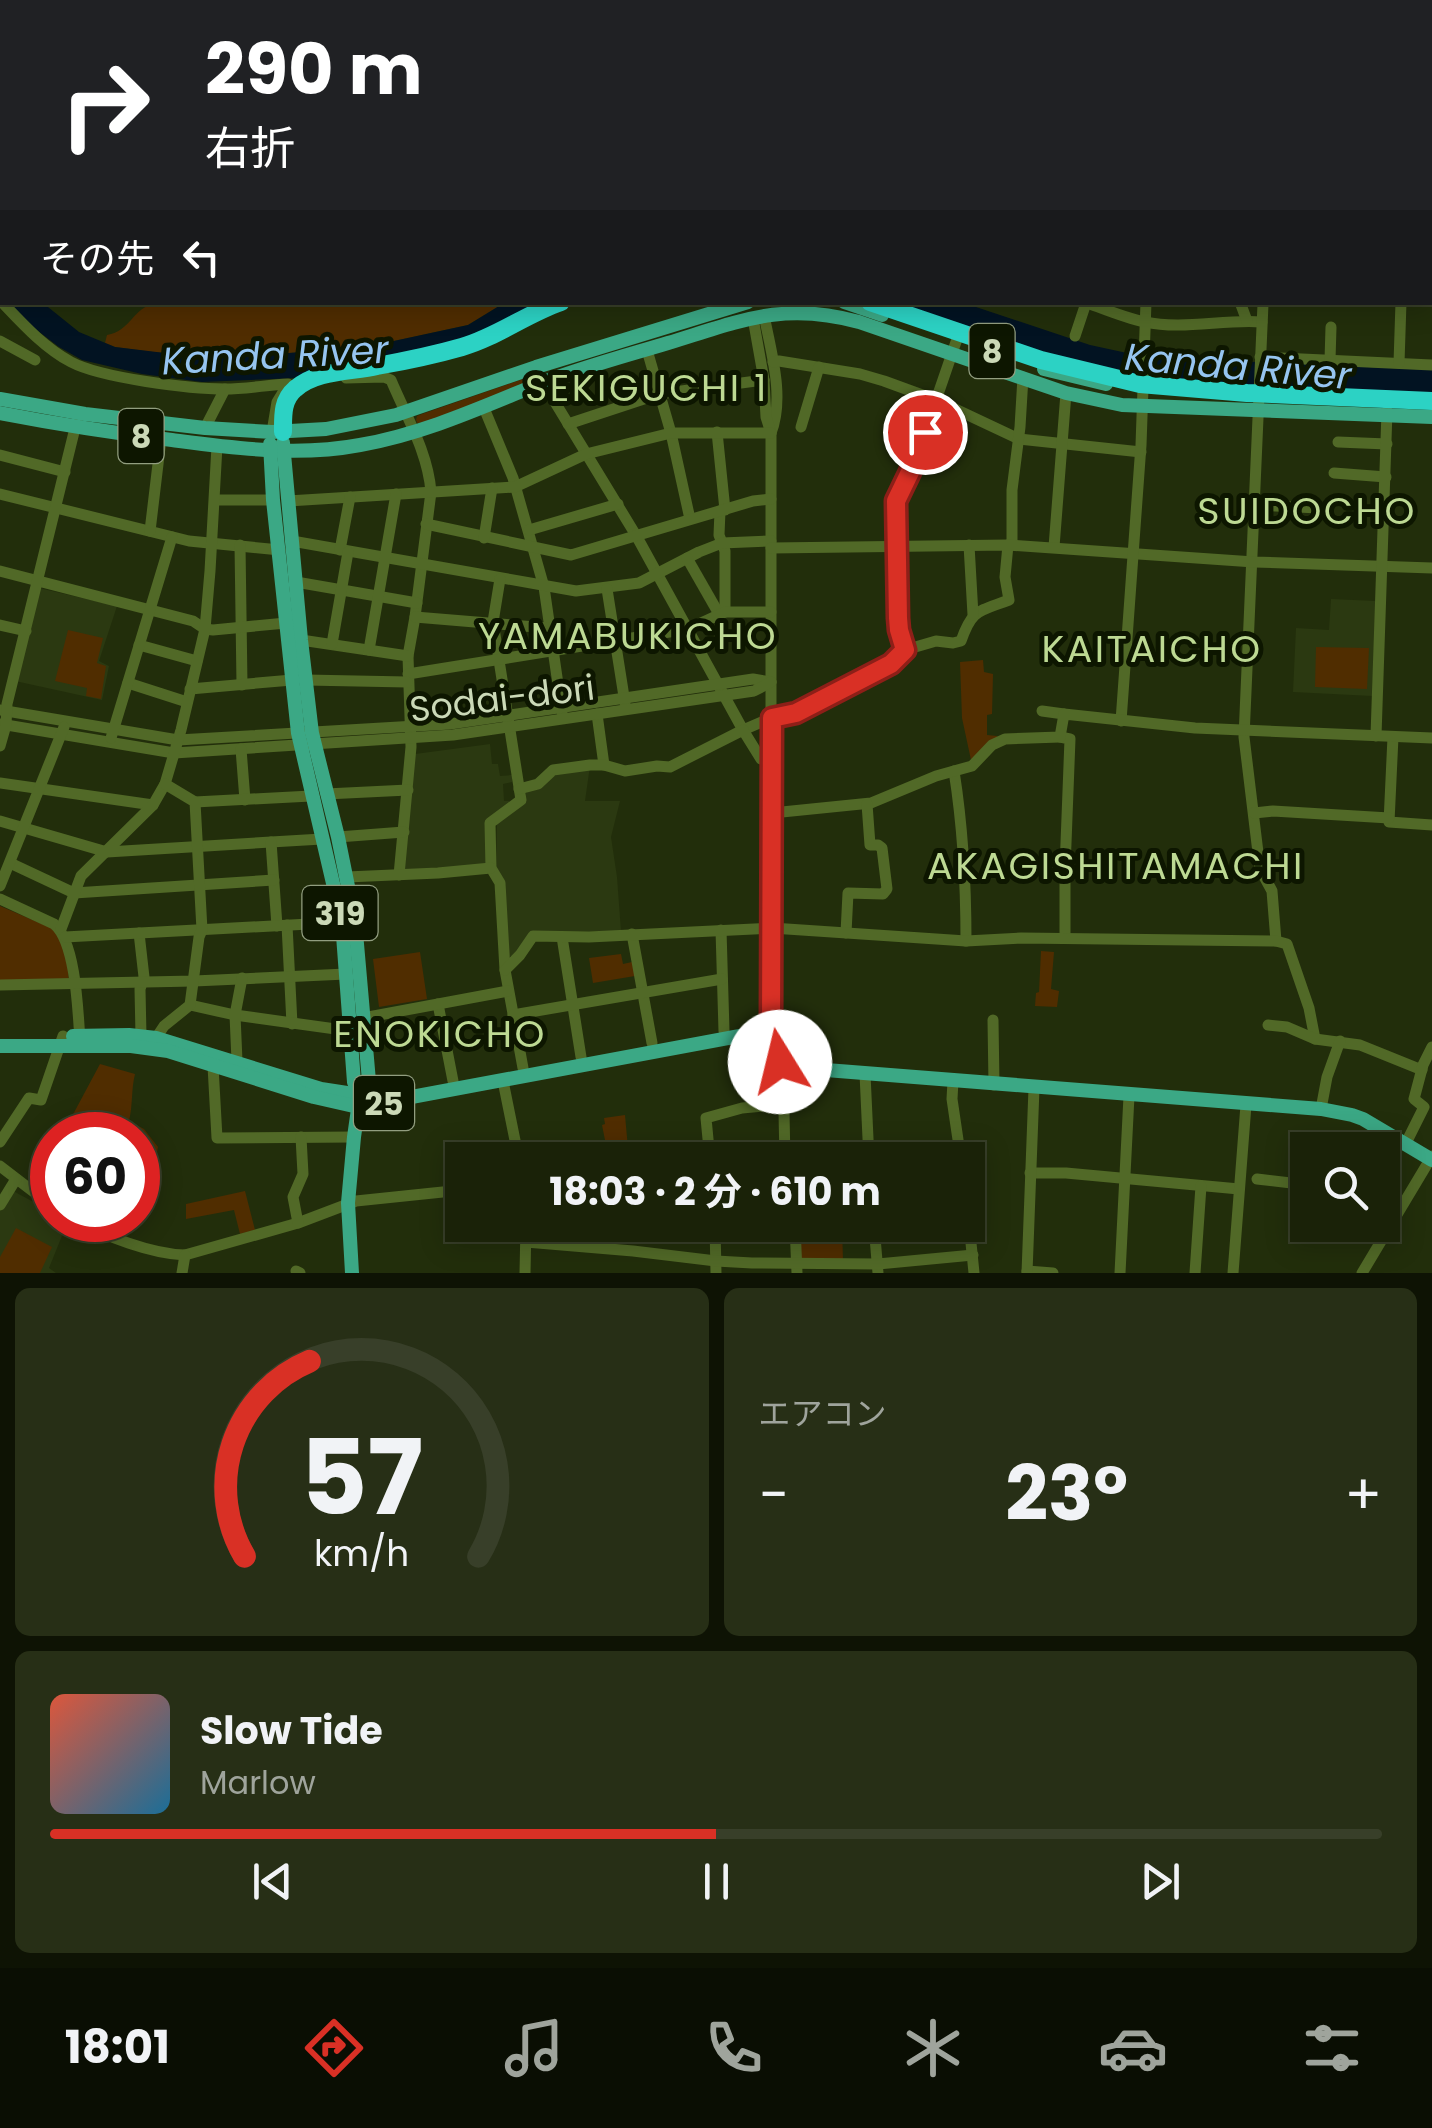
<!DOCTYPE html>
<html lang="ja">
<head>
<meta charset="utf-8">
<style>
	:root { --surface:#1a2208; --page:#272f16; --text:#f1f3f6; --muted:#9fa49c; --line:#383f29; --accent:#d93025 }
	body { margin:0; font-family:Poppins,"Noto Sans JP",sans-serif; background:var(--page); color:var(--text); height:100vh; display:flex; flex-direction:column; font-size:38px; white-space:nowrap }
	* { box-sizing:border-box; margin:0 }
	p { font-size:32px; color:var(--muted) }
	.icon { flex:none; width:55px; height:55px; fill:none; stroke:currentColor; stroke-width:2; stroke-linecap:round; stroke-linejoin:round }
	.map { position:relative; height:1273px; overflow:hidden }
	.sheet { display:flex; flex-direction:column; gap:15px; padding:15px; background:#0e1304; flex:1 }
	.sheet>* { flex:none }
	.guide { position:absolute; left:0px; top:0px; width:1432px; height:305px; box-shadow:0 5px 25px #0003,0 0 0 2px var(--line); background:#202124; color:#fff; overflow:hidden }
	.fabs { position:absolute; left:1290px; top:1132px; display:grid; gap:20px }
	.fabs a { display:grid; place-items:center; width:110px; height:110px; border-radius:0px; background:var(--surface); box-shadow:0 5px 25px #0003,0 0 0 2px var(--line); font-size:50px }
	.speed { position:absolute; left:30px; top:1112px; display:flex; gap:20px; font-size:50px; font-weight:700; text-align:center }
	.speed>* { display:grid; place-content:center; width:130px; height:130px; border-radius:50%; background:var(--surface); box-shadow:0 5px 25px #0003,0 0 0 2px var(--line); line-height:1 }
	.speed .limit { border:15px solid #d22; background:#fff; color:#111 }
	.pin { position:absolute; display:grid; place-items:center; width:85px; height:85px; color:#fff; margin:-42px; border:5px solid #fff; border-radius:50%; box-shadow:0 2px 10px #0007 }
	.me { position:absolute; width:110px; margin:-55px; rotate:351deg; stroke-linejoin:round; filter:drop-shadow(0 0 8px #0008) }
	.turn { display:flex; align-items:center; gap:35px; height:210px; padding:0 40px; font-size:45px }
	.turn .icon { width:130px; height:130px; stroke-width:2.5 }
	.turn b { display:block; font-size:70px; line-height:85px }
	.then { display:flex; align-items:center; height:95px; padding:0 40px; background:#0003; gap:20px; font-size:38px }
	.big { font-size:75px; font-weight:700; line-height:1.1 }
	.sheet .tile { flex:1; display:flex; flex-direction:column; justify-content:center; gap:15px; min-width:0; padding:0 35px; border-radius:15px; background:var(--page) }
	.sheet .dial { align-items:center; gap:0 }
	.dial svg { height:260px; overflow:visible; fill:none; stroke:var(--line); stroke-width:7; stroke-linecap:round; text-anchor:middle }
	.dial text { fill:var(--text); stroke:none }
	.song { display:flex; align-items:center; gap:30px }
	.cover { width:120px; height:120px; border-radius:15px; background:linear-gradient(135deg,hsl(10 70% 55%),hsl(200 70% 35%)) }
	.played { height:10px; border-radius:5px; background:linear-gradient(90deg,var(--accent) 50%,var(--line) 50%) }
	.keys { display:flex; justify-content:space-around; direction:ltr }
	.heat { display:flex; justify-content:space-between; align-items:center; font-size:55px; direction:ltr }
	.sheet .tiles { flex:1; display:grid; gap:15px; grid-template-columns:1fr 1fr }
	.tile:last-child { grid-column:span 2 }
	.trip { position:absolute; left:445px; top:1142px; width:540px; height:100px; border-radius:0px; background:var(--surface); box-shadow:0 5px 25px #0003,0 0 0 2px var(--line); font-weight:700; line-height:100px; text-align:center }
	.dock { display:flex; height:160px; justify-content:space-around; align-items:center; background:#0a0e03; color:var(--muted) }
	.dock .icon { width:70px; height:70px }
	.dock .active { color:var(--accent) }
	.dock b { font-size:45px; color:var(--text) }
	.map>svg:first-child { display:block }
	.built { fill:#2b3911 }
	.green { fill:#502d00 }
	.water { fill:#021322 }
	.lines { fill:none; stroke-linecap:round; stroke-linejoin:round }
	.stream { stroke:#021322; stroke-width:2.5 }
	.minor { stroke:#516927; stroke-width:11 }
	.major { stroke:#3ba885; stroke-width:14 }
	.highway { stroke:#2cd2c4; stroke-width:18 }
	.route-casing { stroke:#8d1f18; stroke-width:25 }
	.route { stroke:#d93025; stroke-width:18 }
	.labels { text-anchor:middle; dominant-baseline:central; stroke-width:10; stroke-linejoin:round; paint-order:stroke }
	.shield { fill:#0d1600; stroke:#929e80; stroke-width:2.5 }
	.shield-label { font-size:32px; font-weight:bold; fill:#cbd9b7 }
	.street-label { font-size:35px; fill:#cbd9b7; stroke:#0d1600 }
	.water-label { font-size:38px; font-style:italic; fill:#96c5f0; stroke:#0d1600 }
	.neighbourhood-label { font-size:38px; letter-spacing:2.5px; fill:#bdd993; stroke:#0d1600 }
</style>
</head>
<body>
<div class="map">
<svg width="1432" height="1273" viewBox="0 0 1432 1273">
	<rect width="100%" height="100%" fill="#222e0b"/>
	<g class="built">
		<polygon points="39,588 117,606 99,661 109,666 102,700 15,681"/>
		<polygon points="1331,599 1376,601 1372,696 1293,692 1296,628 1329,630"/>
		<polygon points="490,744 492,764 498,764 500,776 512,775 512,782 503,784 504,801 509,801 509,804 485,823 488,865 404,873 415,754"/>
		<polygon points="590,766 585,801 620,801 611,837 617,877 621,931 530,933 515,956 509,956 496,867 497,823 524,804 526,793 560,772"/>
		<polygon points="10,1192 15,1192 52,1212 52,1220 68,1221 49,1268 56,1273 0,1273 0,1210"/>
	</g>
	<g class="green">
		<path d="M156 303H504L468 325 366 347 227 358 153 352 115 347 105 343 107 335C131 331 132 308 156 303Z"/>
		<polygon points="526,378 529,382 425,424 418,424 416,420 417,416 422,414"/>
		<polygon points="68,630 103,638 97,663 106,666 101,699 86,696 87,688 55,681"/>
		<polygon points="1316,647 1369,648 1367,689 1315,687"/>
		<polygon points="983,660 984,672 993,674 992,714 987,715 987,735 997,736 999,739 971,760 962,718 960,662"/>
		<polygon points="0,906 56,930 67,956 69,982 0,981"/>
		<polygon points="1041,951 1054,952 1051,989 1059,991 1057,1007 1035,1006 1036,993 1039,992"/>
		<polygon points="420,952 427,999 379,1007 373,959"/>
		<polygon points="621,954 623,964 632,962 635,976 593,983 589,958"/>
		<path d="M100 1064 135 1074C131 1090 133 1105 129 1121L144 1129 158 1147 155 1163 141 1160V1146L138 1145V1135H62Z"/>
		<polygon points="625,1115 629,1160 609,1160 602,1125 605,1124 604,1118"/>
		<polygon points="245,1191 255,1230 240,1234 234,1210 186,1219 186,1204"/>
		<polygon points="798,1225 842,1225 843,1261 799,1259"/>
		<polygon points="16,1228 52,1247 40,1273 0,1273 0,1257"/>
	</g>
	<g class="water">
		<polygon points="9,303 43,303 79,332 115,347 198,357 227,358 366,347 468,325 504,303 569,303 512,327 297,378 202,382 142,374 82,360 59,347 34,328"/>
		<polygon points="888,303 964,303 1090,345 1127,353 1192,359 1432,370 1432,394 1219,386 1101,371"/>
	</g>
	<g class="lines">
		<g class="stream">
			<polyline points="1,19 2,20"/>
			<polyline points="2,41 2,56"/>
		</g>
		<g class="minor">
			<polyline points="156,0 157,2"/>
			<polyline points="280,0 282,2"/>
			<polyline points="312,0 314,2"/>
			<polyline points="355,0 357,2"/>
			<polyline points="725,0 726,2"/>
			<polyline points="760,0 761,2"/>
			<polyline points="932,0 933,2"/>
			<polyline points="1053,0 1054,2"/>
			<polyline points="1188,0 1189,2"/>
			<polyline points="1309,0 1309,2"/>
			<polyline points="225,2 229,0"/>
			<polyline points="465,2 468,0"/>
			<polyline points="889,2 899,0"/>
			<polyline points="1236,2 1255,1 1272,2"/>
			<polyline points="1430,126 1432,125"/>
			<polyline points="1430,213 1432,212"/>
			<path d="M0 300C21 322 43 347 71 362 101 378 190 389 225 389 246 389 267 385 288 384L277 402 272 432"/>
			<path d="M1085 302C1104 309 1125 318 1145 322 1183 330 1224 319 1262 322"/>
			<polyline points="1240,302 1247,321"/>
			<polyline points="1265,302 1263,304 1244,737 1260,869 1272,891 1276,941"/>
			<path d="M764 315C771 352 785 397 771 433"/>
			<polyline points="753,318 764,380 766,417 771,433 771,1030"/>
			<polyline points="1075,336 1086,303"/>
			<polyline points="0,341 35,360"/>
			<polyline points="647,350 671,433 690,519"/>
			<polyline points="1260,357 1432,365"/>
			<polyline points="1330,360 1331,327"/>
			<polyline points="773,362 779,361 860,374 884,381 936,400 1019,439 1141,452"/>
			<polyline points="1399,363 1401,302"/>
			<path d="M539 376 637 537 743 730 771 718 796 713 891 664 905 650 936 641 953 643 961 641C972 609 978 612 1009 600L1005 577 1008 545"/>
			<path d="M346 378 384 377 391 380C406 416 428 452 431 492L415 617 408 656 411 747 399 875"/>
			<polyline points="484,408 513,478 544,587 562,712"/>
			<polyline points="568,424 659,394 764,380"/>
			<polyline points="801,427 819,367"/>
			<polyline points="205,428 225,389"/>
			<polyline points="717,432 725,510"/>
			<polyline points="1338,442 1387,444"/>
			<polyline points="0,455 65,472"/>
			<polyline points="1334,473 1386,477"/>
			<polyline points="0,494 189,541 280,550"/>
			<polyline points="215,500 273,500"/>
			<polyline points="288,501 515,487 586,454 671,433 771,433"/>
			<polyline points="1255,505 1319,508"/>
			<polyline points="720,511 719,535 725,551 725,612"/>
			<polyline points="426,524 571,555 753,501 771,499"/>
			<polyline points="529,530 618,504"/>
			<polyline points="150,531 161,439"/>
			<polyline points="484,538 492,488"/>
			<polyline points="292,541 576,591 639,583 699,552 722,543 771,541"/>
			<polyline points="240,545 242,685"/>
			<polyline points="969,545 973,615"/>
			<polyline points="1012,545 1012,490 1020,427 1023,377"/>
			<polyline points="1054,547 1066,393"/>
			<polyline points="771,548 1008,545 1254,562 1432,568"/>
			<polyline points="340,550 350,497"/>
			<polyline points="687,558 719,614"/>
			<polyline points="0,571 193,621 205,629 213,630 286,623"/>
			<polyline points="500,579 493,622 521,800 490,823 491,868 500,883 505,970 523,1068"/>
			<polyline points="296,582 417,603"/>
			<polyline points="607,589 625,703"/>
			<polyline points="415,617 548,628"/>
			<polyline points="0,625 26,631"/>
			<polyline points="301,640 408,656"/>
			<polyline points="332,644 348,552"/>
			<polyline points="139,645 197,661"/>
			<polyline points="369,650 396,494"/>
			<polyline points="905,650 899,630 898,617 896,501 914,464 957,339"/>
			<polyline points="408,674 688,629 725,612 771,612"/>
			<polyline points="306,680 407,682"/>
			<polyline points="128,683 187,702"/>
			<polyline points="190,689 292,680"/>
			<polyline points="0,710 178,740 450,724 753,679 771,682"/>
			<polyline points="1042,711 1064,714"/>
			<polyline points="597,714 604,765"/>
			<polyline points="1121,721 1141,445 1146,302"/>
			<polyline points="0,724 174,753 453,735 754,691 771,682"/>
			<polyline points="1376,736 1387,411"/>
			<polyline points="1060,737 1070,739 1065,869 1065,938"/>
			<polyline points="1393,737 1389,822 1432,825"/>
			<polyline points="111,738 172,537"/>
			<polyline points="0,746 6,725 7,704 77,420"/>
			<polyline points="241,749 245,800"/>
			<path d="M954 771C963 828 966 884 966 941"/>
			<polyline points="0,783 153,805"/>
			<polyline points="519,789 538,784 553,770 590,765 604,765 625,771 657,766 670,767 743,730 761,759 771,762"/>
			<polyline points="326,794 408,790"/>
			<polyline points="195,802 311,796"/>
			<polyline points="772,813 871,803 936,776 972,766 992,745 1005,739 1060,737 1064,714 1195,728 1432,738"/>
			<polyline points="1254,813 1273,811 1389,818"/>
			<polyline points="0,821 107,852 322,839"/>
			<polyline points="338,837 404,832"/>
			<polyline points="271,842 277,926"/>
			<polyline points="10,863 74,893 274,880"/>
			<polyline points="347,877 438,873 491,868"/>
			<polyline points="0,886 64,727"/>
			<path d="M0 899 54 924C76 942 78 1012 80 1041"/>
			<polyline points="287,925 292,1024"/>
			<polyline points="61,929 81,876 153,805 165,784 181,730 205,629 210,571 217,446"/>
			<polyline points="721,930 724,1031"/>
			<polyline points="139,933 144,977 140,989 141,1036"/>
			<polyline points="846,933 848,893 883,894 887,889 882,848 878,845 870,845 867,804"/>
			<polyline points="632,934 652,1043"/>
			<polyline points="65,937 346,922"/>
			<polyline points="562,937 581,1057"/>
			<polyline points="505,970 520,955 533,936 589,937 772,928 966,941 1021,938 1276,941 1287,944 1309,1008 1315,1039"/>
			<polyline points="0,985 194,981 346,974"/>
			<polyline points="438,1004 453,1081"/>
			<polyline points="190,1005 235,1015 350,1031"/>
			<polyline points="513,1015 722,979"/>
			<polyline points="363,1018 508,991"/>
			<polyline points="993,1020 994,1085"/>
			<polyline points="1268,1025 1287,1027 1315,1039 1360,1045 1422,1070"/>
			<polyline points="156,1038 164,1026 190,1005 199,937 202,930 195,802 165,784"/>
			<polyline points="237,1061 235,1015 242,978"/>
			<polyline points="213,1066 217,1138 354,1137"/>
			<polyline points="783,1066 785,1160"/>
			<polyline points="865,1074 869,1160"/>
			<polyline points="503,1081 519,1160"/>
			<polyline points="953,1081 952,1099 961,1160"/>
			<polyline points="1321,1109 1327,1077 1340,1041"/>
			<polyline points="0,1142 29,1098 41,1100 63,1036"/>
			<polyline points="1405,1145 1424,1107 1414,1099 1423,1065 1432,1047"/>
			<polyline points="710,1160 706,1118 742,1108 784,1104"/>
			<polyline points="0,1166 52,1206"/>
			<polyline points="1030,1173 1066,1173 1239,1189"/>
			<polyline points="1257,1179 1308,1185"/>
			<polyline points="0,1205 16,1179"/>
			<polyline points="968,1213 974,1273"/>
			<path d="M75 1220C105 1236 151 1254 185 1255L298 1223 356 1201 462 1190"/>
			<polyline points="298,1223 293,1197 303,1174 301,1137"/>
			<polyline points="715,1225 716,1273"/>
			<polyline points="795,1225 797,1273"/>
			<polyline points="874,1225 878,1273"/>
			<polyline points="526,1242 633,1251 716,1261 752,1263 878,1264 973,1255"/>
			<polyline points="296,1271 300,1273"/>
			<polyline points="1027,1271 1053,1273"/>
			<polyline points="182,1273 185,1255"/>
			<polyline points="525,1273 526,1225"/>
			<polyline points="1027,1273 1034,1088"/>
			<polyline points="1120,1273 1129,1096"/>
			<polyline points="1195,1273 1201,1186"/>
			<polyline points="1233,1273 1246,1105"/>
			<polyline points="1362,1273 1432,1156"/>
		</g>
		<g class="major">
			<polyline points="187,0 190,2"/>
			<polyline points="613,0 614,2"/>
			<polyline points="627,0 629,2"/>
			<polyline points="844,302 882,315"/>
			<polyline points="1044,369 1106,384"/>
			<polyline points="0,399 85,414 205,428 272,432 326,429 396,415 536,367 748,302"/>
			<path d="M0 413C57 424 114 433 172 440 234 448 297 457 360 445 423 434 480 408 539 384 580 368 625 356 668 343 740 321 783 301 859 322L1066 393 1122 405 1432 417"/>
			<polyline points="283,443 301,640 312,733 338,837 355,921 369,1081 360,1095 354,1137 348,1203 352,1273"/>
			<polyline points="270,444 273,500 298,733 342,922 354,1082 360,1095"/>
			<path d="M771 1030C772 1045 773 1060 788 1067L1321 1109 1352 1115 1363 1119 1432 1160"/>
			<polyline points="73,1036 129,1035 156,1038 321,1089 360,1095 397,1091"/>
			<polyline points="0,1046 131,1046 168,1051 314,1097 358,1107 771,1030"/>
		</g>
		<g class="highway">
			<polyline points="511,0 512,2"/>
			<polyline points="870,302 1041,360 1140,384 1247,393 1432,401"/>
			<path d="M283 432C283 416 282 400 295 389 316 370 351 372 377 366 405 361 434 355 462 347 497 337 526 314 561 302"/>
		</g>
	</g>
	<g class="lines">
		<defs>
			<polyline id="route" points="780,1062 773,1048 771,1030 772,718 796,713 891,664 905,650 899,630 898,618 896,501 910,472 925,432"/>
		</defs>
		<use href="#route" class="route-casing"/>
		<use href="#route" class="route"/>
	</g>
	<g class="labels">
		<g class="shield">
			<rect x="969.5" y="324" width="45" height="54" rx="8"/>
			<rect x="118.5" y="409" width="45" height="54" rx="8"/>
			<rect x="302.5" y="886" width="75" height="54" rx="8"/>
			<rect x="354" y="1076" width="60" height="54" rx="8"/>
		</g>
		<g class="shield-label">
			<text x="992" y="351">8</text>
			<text x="141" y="436">8</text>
			<text x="340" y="913">319</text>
			<text x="384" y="1103">25</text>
		</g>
		<g class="street-label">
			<text transform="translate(502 698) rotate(-7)">Sodai-dori</text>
		</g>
		<g class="water-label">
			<text transform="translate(275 355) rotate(-3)">Kanda River</text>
			<text transform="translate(1238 366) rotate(5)">Kanda River</text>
		</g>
		<g class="neighbourhood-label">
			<text x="647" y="387">SEKIGUCHI 1</text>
			<text x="1307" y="510">SUIDOCHO</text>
			<text x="628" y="635">YAMABUKICHO</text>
			<text x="1152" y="648">KAITAICHO</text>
			<text x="1116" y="865">AKAGISHITAMACHI</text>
			<text x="440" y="1033">ENOKICHO</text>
		</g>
	</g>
</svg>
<div class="fabs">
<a><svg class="icon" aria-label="search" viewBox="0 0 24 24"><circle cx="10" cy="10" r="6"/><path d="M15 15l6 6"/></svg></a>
</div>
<div class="speed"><div class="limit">60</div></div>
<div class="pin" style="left:925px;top:432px;background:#d93025"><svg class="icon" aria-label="arrive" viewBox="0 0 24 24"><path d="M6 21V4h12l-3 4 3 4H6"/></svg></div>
<svg class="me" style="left:780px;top:1062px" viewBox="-20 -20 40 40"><circle r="19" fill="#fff"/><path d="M0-13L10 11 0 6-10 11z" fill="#d93025"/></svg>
<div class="trip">18:03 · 2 分 · 610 m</div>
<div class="guide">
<div class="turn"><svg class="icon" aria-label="right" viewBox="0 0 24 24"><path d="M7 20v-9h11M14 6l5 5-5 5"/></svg><div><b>290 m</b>右折</div></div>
<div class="then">その先<svg class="icon" aria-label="left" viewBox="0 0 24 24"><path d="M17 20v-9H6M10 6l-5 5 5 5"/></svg></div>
</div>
</div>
<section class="sheet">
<div class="tiles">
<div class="tile dial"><svg viewBox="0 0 100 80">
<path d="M14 69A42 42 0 1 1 86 69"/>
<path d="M14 69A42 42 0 0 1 34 9" stroke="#d93025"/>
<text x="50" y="56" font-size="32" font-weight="700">57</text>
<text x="50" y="72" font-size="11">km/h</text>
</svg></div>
<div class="tile"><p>エアコン</p>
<div class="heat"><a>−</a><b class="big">23°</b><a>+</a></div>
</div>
<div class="tile">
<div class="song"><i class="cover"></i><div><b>Slow Tide</b><p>Marlow</p></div></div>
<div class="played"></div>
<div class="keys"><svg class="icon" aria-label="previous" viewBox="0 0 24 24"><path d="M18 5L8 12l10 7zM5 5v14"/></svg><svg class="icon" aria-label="pause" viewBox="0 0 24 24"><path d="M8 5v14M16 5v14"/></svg><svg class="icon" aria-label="next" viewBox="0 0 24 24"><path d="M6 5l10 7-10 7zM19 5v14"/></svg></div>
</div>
</div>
</section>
<nav class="dock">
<b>18:01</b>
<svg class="icon active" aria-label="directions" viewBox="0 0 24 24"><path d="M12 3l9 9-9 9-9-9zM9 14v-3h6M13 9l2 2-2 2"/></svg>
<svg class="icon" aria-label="music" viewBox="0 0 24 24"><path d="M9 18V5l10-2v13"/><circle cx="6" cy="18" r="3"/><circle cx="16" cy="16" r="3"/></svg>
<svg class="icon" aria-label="phone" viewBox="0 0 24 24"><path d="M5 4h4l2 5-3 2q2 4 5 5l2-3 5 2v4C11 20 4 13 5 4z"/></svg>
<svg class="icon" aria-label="climate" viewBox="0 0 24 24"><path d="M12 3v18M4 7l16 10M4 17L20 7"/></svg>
<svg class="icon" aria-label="car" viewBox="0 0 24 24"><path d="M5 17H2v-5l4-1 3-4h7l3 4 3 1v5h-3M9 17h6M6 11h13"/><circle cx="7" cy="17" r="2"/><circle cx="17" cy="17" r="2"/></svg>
<svg class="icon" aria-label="filters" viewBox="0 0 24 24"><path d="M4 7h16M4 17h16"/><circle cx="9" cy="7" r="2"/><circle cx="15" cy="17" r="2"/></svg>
</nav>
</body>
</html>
